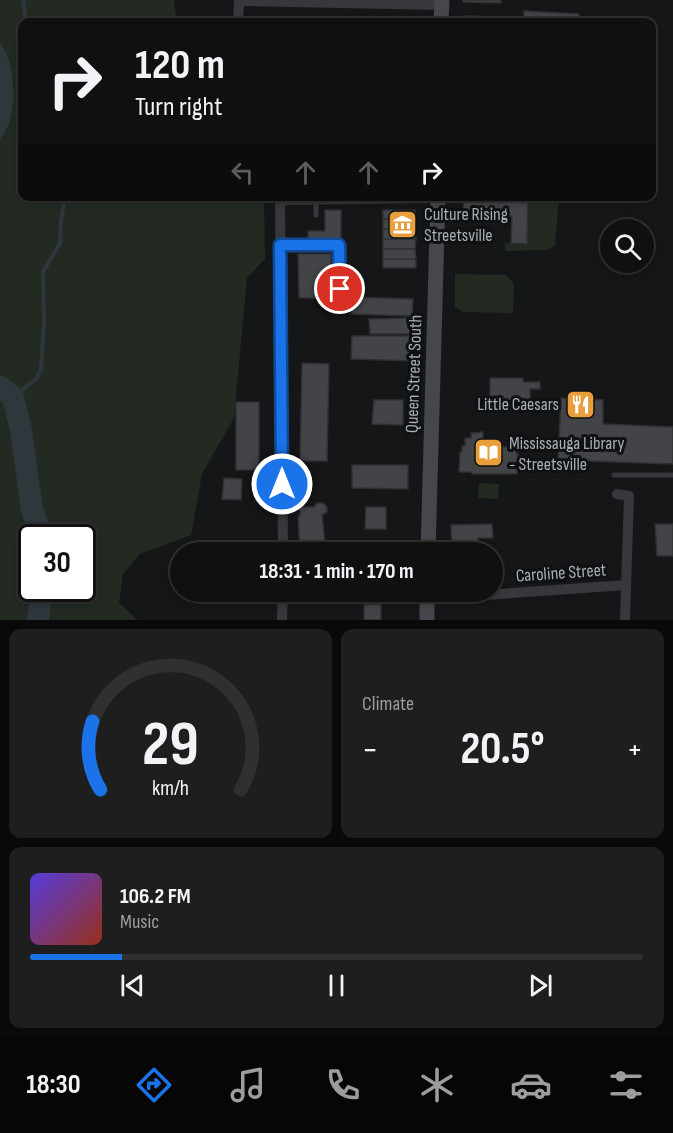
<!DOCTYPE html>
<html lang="en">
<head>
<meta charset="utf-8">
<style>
	:root { --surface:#101011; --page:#1e1e1f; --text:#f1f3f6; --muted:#9c9d9f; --line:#303031; --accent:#1a73e8 }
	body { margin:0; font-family:"Sofia Sans Condensed",sans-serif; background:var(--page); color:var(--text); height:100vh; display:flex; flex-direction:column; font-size:22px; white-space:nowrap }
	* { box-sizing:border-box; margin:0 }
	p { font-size:20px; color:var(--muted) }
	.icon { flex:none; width:33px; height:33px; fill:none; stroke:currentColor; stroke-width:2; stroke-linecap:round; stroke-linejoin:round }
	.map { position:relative; height:620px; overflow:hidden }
	.panel { display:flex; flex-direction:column; gap:9px; padding:9px; background:#090909; flex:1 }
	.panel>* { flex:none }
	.top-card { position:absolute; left:18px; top:18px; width:638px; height:183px; border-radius:12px; box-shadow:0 3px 9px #0003,0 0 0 2px var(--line); background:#101011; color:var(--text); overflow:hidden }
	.tools { position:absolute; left:600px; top:219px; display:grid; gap:12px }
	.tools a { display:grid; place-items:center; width:54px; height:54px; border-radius:50%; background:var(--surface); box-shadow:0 3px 9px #0003,0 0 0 2px var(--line); font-size:30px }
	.speed { position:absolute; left:18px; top:524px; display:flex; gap:12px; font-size:30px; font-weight:700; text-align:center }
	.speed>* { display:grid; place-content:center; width:78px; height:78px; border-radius:50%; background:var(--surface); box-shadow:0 3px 9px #0003,0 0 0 2px var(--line); line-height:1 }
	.speed .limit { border:3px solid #111; border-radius:9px; background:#fff; color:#111 }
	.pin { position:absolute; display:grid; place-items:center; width:51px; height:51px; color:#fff; margin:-26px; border:3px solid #fff; border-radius:50%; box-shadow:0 2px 6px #0007 }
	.me { position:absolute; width:66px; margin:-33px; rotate:0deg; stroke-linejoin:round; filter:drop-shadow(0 0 4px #0008) }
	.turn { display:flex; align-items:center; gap:21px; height:126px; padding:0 18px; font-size:27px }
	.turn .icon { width:78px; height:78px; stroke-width:2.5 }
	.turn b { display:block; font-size:42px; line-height:51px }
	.lanes { display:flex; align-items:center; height:57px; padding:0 18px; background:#0003; justify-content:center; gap:30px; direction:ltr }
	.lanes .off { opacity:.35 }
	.big { font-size:45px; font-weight:700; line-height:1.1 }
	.panel .widget { flex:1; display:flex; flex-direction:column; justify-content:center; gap:9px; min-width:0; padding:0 21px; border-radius:12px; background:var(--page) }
	.panel .dial { align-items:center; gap:0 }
	.dial svg { height:156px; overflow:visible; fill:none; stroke:var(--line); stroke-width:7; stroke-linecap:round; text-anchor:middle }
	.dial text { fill:var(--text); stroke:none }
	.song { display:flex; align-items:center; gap:18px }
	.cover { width:72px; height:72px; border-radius:9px; background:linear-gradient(135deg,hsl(250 70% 55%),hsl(10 70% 35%)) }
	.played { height:6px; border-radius:3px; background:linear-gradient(90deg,var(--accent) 15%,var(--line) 15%) }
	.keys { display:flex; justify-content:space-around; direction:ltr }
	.heat { display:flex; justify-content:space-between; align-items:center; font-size:33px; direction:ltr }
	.panel .tiles { flex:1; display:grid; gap:9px; grid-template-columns:1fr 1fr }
	.widget:last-child { grid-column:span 2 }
	.trip { position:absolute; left:170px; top:542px; width:333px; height:60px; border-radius:30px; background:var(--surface); box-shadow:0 3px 9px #0003,0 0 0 2px var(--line); font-weight:700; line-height:60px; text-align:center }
	.menu { display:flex; height:96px; justify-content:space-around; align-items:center; background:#060607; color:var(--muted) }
	.menu .icon { width:42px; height:42px }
	.menu .selected { color:var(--accent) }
	.menu b { font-size:27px; color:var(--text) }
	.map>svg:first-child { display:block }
	.green { fill:#222a22; fill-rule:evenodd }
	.water { fill:#2e373c }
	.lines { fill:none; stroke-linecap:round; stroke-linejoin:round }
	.stream { stroke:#2e373c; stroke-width:4 }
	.river { stroke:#2e373c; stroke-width:22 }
	.building { fill:#424447; stroke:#303033; stroke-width:1.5 }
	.service { stroke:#37383c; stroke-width:5 }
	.minor { stroke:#37383c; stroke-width:10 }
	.secondary { stroke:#45474c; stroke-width:15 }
	.route-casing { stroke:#114b97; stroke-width:15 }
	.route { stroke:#1a73e8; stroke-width:10 }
	.labels { text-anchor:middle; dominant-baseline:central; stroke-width:6; stroke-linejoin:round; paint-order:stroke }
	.poi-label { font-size:18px; fill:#a8aeb7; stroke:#101112; text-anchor:start }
	.street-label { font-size:18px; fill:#a8aeb7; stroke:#101112 }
</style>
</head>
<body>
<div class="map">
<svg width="673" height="620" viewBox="0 0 673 620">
	<rect width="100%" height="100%" fill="#151617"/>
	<g class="green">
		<path d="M0 0H174L177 22H22V196L264 197 265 259 247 278 234 418 202 474 191 535 140 554 123 574 119 603 138 620H0V140L3 136 14 84 0 42ZM32 537H82V588H32Z"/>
		<polygon points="456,196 559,197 555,245 547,250 505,251 505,243 527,244 528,200 456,199"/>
		<polygon points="455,274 506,275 514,284 513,313 463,312 455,307"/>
		<polygon points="479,483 499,484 498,499 478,498"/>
	</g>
	<path class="water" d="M0 42C17 67 19 115 0 140Z"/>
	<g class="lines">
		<g class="stream">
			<polyline points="23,0 26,22"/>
			<polyline points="13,397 36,379 41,369 44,322 43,272 60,243 61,221 65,196"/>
		</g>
		<g class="river">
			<polyline points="0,387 13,397 21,430 32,510 42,537"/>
			<polyline points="38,620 42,588"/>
		</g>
	</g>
	<g class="building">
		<polygon points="463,0 501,0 501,3 463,2"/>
		<polygon points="524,11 579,14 579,21 598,22 523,22"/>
		<polygon points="464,16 500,17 500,22 464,22"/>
		<rect x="335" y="17" width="20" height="5"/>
		<polygon points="394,18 413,19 413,22 394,22"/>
		<polygon points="651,51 655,52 653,86 651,86"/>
		<polygon points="464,198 528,200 527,244 511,243 512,216 463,214"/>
		<polygon points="325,210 341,210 341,239 308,239 308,231 325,231"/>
		<rect x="383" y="210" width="32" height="9"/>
		<rect x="383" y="219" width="32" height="10"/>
		<polygon points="383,229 415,229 416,239 383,239"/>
		<polygon points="383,239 416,239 415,249 383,249"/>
		<polygon points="383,249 415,249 416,259 383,259"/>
		<polygon points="298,254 331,254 331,298 299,298"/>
		<rect x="383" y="259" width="33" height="9"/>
		<polygon points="351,297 413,299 412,316 351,314"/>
		<polygon points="412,318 413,334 370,334 369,319"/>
		<polygon points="352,336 412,336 413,361 351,359"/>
		<polygon points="302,363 329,364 327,461 300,461"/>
		<polygon points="490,378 523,378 523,382 540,382 540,389 530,389 530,401 490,401"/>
		<polygon points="561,398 603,400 603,424 673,427 673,464 558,460"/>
		<polygon points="374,400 403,400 403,425 372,424"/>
		<rect x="236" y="402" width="23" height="68"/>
		<polygon points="483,432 483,439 493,439 493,447 516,447 516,453 518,453 517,474 472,474 472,472 459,472 460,452 462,452 462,446 465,446 465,438 471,438 471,433"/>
		<polygon points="352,465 408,465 408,489 352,488"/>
		<polygon points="224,478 242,479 241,500 222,499"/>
		<polygon points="317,503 323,503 327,507 327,512 322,515 326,552 300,552 298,516 300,516 300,507 314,507"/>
		<polygon points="366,507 386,507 386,529 365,529"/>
		<polygon points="492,524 493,538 478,538 478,552 452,552 451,525"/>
		<polygon points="655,524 673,524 673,556 657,556"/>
		<polygon points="364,549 388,550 388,552 364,552"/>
		<polygon points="349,591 382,591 382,598 349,596"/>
		<polygon points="381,604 381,620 364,620 364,605"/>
	</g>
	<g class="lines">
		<g class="service">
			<polyline points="316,199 316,215"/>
			<polyline points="280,245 339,245 340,289"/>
			<polyline points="614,475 673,475"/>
		</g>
		<g class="minor">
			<polyline points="239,1 441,5"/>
			<polyline points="238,22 239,0"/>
			<polyline points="280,196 283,552"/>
			<polyline points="280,200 438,198"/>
			<polyline points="617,494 629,496 625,620"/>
			<polyline points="427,599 626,585"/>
			<polyline points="282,620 283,591"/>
		</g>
		<g class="secondary">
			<polyline points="441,22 442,0"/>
			<polyline points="428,552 438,196"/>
			<polyline points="427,620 427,591"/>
		</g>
	</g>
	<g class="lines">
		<defs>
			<polyline id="route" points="282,484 280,245 339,245 340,289"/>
		</defs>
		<use href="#route" class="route-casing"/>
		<use href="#route" class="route"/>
	</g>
	<defs>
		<symbol id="museum-square" viewBox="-11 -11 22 22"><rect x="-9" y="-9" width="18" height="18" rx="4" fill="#e99e3c" stroke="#101112"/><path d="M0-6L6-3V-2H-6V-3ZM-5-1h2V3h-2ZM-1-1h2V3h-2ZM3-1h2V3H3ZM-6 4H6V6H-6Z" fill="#fff"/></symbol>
		<symbol id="restaurant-square" viewBox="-11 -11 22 22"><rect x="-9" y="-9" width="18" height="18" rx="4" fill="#e99e3c" stroke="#101112"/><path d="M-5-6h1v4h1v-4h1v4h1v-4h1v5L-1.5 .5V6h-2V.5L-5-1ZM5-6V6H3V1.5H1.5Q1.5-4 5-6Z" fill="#fff"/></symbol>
		<symbol id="library-square" viewBox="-11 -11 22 22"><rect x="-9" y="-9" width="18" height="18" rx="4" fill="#e99e3c" stroke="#101112"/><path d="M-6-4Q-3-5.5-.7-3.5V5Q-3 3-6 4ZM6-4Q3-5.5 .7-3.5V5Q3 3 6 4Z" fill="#fff"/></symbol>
	</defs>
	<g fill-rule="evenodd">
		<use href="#museum-square" x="386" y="208" width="33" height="33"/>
		<use href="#restaurant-square" x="564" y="388" width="33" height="33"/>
		<use href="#library-square" x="472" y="436" width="33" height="33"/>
	</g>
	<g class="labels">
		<g class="poi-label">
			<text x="424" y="214">Culture Rising<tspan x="424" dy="21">Streetsville</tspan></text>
			<text x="559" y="404" text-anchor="end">Little Caesars</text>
			<text x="509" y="443">Mississauga Library<tspan x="509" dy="21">- Streetsville</tspan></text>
		</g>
		<g class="street-label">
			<text transform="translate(414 374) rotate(-88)">Queen Street South</text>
			<text transform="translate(561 573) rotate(-4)">Caroline Street</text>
		</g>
	</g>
</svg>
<div class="tools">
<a><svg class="icon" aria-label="search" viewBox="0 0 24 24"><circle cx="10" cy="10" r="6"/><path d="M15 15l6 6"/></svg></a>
</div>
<div class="speed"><div class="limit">30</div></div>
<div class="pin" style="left:340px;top:289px;background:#d93025"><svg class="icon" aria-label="arrive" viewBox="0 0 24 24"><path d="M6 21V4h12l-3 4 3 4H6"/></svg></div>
<svg class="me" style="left:282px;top:484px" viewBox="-20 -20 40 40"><circle r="17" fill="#1a73e8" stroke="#fff" stroke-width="3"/><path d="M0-11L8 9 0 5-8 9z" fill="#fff"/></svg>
<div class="trip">18:31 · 1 min · 170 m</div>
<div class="top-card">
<div class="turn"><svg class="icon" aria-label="right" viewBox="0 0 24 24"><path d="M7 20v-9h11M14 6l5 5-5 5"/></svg><div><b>120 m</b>Turn right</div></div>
<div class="lanes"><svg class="icon off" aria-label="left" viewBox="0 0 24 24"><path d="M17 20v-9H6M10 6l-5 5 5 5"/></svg><svg class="icon off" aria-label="ahead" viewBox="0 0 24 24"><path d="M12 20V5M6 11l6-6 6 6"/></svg><svg class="icon off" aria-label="ahead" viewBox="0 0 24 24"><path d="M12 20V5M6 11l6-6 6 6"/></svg><svg class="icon" aria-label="right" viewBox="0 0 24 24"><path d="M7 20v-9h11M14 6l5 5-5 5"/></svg></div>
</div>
</div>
<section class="panel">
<div class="tiles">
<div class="widget dial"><svg viewBox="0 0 100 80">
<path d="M14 69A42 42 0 1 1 86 69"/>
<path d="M14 69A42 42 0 0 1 10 34" stroke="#1a73e8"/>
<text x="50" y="56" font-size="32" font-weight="700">29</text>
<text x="50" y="72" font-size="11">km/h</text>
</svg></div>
<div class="widget"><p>Climate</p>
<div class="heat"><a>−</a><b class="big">20.5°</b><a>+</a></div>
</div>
<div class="widget">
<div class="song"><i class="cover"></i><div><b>106.2 FM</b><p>Music</p></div></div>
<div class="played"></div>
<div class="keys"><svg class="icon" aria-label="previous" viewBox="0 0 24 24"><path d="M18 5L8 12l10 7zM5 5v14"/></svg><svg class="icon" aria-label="pause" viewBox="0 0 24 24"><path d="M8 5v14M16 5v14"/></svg><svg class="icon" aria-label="next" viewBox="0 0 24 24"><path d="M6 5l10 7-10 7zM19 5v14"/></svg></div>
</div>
</div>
</section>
<nav class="menu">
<b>18:30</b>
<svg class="icon selected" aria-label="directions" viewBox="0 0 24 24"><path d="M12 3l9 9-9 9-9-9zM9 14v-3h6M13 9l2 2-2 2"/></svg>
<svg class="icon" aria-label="music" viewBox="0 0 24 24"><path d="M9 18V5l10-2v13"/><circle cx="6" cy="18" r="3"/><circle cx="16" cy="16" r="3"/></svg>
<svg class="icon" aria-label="phone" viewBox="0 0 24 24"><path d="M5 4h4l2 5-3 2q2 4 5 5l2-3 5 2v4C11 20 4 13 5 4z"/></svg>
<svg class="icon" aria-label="climate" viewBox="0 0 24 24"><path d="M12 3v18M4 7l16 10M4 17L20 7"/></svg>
<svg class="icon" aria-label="car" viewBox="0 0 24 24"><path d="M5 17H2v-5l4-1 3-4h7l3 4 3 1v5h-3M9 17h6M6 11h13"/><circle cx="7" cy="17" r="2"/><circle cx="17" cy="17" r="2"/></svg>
<svg class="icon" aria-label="filters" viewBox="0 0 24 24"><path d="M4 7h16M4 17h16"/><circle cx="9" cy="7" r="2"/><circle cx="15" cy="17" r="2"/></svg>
</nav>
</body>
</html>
